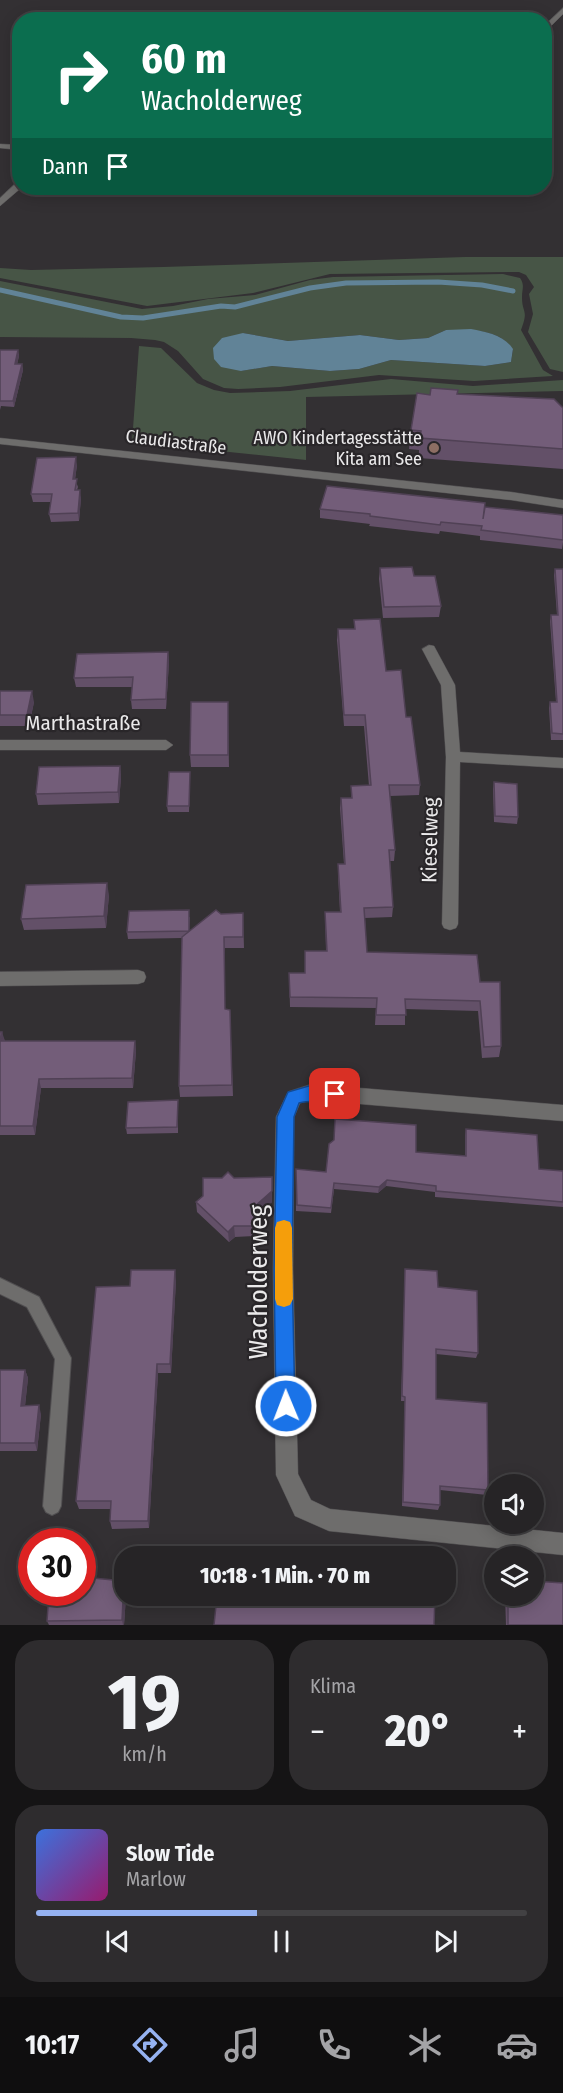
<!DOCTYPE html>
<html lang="de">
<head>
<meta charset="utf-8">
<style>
	:root { --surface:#262426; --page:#2e2c2e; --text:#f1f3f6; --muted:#a4a4a7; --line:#424143; --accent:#95b2f1 }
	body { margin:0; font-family:"Fira Sans Condensed",sans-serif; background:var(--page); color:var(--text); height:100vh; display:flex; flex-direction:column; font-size:22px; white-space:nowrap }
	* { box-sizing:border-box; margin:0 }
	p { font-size:20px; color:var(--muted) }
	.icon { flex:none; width:33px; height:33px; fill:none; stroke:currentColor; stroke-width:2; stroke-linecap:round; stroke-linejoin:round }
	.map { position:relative; height:1625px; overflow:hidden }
	.sheet { display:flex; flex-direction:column; gap:15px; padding:15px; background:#151415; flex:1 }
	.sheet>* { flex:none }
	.banner { position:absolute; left:12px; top:12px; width:540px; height:183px; border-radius:24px; box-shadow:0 3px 15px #0003,0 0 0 2px var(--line); background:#0b6e4f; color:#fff; overflow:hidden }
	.controls { position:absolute; left:484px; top:1474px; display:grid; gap:12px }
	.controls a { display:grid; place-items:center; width:60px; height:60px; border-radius:50%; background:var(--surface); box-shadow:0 3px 15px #0003,0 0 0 2px var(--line); font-size:30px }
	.speed { position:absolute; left:18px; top:1528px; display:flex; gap:12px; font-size:30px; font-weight:700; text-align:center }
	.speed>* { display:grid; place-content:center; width:78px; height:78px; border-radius:50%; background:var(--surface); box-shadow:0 3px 15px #0003,0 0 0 2px var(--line); line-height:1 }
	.speed .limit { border:9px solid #d22; background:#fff; color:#111 }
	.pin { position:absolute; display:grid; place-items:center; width:51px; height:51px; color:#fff; margin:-26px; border-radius:12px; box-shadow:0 3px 9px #0006 }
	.me { position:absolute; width:66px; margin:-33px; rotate:359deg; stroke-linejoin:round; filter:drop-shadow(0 0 4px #0008) }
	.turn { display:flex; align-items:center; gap:21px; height:126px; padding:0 30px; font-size:27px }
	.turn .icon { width:78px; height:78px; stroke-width:2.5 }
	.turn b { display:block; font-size:42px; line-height:51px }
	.then { display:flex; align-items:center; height:57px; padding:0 30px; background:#0003; gap:12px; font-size:22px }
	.big { font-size:45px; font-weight:800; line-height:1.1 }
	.sheet .tile { flex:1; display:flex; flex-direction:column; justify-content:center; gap:9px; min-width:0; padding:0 21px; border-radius:24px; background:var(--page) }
	.sheet .dial { align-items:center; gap:0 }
	.dial b { font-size:78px; line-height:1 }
	.song { display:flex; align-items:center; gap:18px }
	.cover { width:72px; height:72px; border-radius:9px; background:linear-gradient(135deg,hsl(220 70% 55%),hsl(320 70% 35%)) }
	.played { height:6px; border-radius:3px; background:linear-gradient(90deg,var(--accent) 45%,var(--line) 45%) }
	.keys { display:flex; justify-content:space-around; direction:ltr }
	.heat { display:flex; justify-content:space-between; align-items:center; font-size:33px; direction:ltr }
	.sheet .tiles { flex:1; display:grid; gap:15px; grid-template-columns:1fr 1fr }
	.tile:last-child { grid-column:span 2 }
	.trip { position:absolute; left:114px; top:1546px; width:342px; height:60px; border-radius:24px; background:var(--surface); box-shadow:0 3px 15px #0003,0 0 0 2px var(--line); font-weight:800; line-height:60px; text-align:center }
	.tab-bar { display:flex; height:96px; justify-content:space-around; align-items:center; background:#0f0e0f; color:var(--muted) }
	.tab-bar .icon { width:42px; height:42px }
	.tab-bar .current { color:var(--accent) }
	.tab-bar b { font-size:27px; color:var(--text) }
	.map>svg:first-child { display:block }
	.green { fill:#475546; fill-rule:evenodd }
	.water { fill:#618397 }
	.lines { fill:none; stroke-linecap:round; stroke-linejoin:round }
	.stream { stroke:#618397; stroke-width:5 }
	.service-casing { stroke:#504e50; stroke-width:2 }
	.minor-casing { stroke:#504e50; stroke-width:1 }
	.service { fill:#6e6d6c; fill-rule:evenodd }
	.minor { fill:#6e6d6c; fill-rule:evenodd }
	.wall { fill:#635068 }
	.shaded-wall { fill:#504155 }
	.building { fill:#735d79; stroke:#504155; stroke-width:1.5 }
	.route { fill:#1a73e8; stroke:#114b97; stroke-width:1.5 }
	.slow { fill:#f59e0b }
	.education-dot { fill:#8d6e63; stroke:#292629; stroke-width:2 }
	.labels { text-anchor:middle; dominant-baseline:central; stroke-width:4.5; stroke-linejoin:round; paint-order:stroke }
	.far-poi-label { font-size:18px; fill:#eae9ea; stroke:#292629; text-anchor:end }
	.far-street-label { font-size:18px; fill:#eae9ea; stroke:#292629 }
	.street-label { font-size:21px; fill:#eae9ea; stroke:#292629 }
	.near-street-label { font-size:26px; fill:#eae9ea; stroke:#292629 }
</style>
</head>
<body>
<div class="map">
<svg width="563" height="1625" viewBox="0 0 563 1625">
	<rect width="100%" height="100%" fill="#333033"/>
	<g class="green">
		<polygon points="465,257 563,257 563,372 550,369 528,332 533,314 529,294 534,287 526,275 519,272 330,274 253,293 147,306 0,278 0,268 31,270 163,267"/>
		<path d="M503 274 520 278C525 285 522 289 522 297 522 314 529 309 521 330L543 370 553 376 474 381 379 375 280 387 238 389 224 388 203 379 178 351 164 342 155 340 131 338 0 337V281L142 309 173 306 208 299 255 295 310 280 333 277ZM446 330C469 331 499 327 513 350L511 362 485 366 391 360 359 369 330 371 272 366 241 371 243 333 288 341 360 335 399 340 428 338Z"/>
		<polygon points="139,346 161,348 197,383 214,390 230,393 290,391 391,379 473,386 563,380 563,391 306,397 306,460 132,442"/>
	</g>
	<path class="water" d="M471 329C487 332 504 335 513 349L511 362 485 366 391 360 359 369 330 371 272 366 241 371 221 367 214 359 213 348 222 338 243 333 288 341 360 335 399 340 428 338 446 330Z"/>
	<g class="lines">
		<polyline class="stream" points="0,290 121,317 143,318 221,306 235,307 310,288 346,283 438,282 482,285 513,291"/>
		<defs>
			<polygon id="service" points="0,1278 39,1297 71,1358 61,1506 58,1512 52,1515 46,1512 43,1506 55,1359 27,1307 0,1294"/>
			<g id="minor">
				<polygon points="563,8 563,14 544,33 544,26"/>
				<polygon points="0,144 20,145 20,150 0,148"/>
				<polygon points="17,182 20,182 21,188 0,206 0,198"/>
				<polygon points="0,438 511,492 563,500 563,508 511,500 0,444"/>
				<polygon points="429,645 434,646 455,685 460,752 563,758 563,768 460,762 458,924 456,928 450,930 444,928 442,924 446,757 441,685 422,649"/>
				<polygon points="0,740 166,740 173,745 166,750 0,750"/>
				<polygon points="138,970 144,972 146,977 144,982 138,984 0,986 0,972"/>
				<polygon points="312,1084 563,1105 563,1121 312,1100 300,1103 294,1117 293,1269 298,1474 311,1500 330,1509 563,1533 563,1555 329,1531 295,1516 276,1475 273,1269 276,1117 288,1092"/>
			</g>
		</defs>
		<use href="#service" class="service-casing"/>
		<use href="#minor" class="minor-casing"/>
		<use href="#service" class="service"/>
		<use href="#minor" class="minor"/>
	</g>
	<g class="wall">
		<polygon points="0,350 18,350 19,356 17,364 22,364 23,370 14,407 1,406 0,410"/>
		<polygon points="458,394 563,408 563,469 419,458 419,450 409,449 411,430 430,395"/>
		<polygon points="77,465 75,479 78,487 77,490 81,498 79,521 51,522 49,514 51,502 33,502 31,494"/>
		<polygon points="320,509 563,515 563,542 562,549 480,540 480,536 440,531 439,534 369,526 370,524 320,518"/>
		<polygon points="380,568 414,576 441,606 439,617 383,618 379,579"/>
		<polygon points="555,569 563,569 563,740 551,740 549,708 550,702 556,702 550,621 551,615 557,615 554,575"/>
		<polygon points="354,620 386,671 406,717 420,785 419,795 390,796 395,850 394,861 390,861 393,907 392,917 365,918 367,952 480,982 501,1046 499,1057 482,1058 478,1011 405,1009 405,1025 375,1025 376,1008 290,1007 289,973 305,973 326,951 325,912 340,912 338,874 338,864 344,864 340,808 341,798 351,798 351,786 369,786 364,726 344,726 337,640 338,629 354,629"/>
		<polygon points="168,652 169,662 166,709 132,709 131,700 132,687 76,687 74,678"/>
		<polygon points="0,691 34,702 29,726 0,726"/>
		<polygon points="228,714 229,767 191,767 190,755"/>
		<polygon points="120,766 121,777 119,803 38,805 36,794"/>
		<polygon points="190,772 189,812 168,812 167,806"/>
		<polygon points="494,782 518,817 517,824 494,822 493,789"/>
		<polygon points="109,895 106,928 24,930 21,919"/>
		<polygon points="243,913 244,948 225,948 225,1009 230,1010 233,1096 180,1097 179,1086 182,938 128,939 127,932 190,917 189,931 221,914"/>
		<polygon points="0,1032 5,1041 135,1041 136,1051 133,1088 41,1088 35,1135 0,1135"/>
		<polygon points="178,1100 178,1133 127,1134 126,1128"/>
		<polygon points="466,1129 539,1169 563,1171 563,1207 435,1197 435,1192 386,1186 378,1193 334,1189 331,1213 296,1211 296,1169 326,1172 416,1152 465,1156 465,1135"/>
		<polygon points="234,1178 272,1202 254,1218 254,1236 235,1237 229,1242 197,1212 196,1202 203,1196"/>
		<polygon points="405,1269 438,1287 478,1353 476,1358 436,1354 436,1399 488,1490 487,1495 440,1490 440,1505 438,1510 402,1506 405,1401 401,1401"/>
		<polygon points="176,1280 171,1373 158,1373 149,1528 112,1529 110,1521 111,1509 79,1509 76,1501 130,1286"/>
		<polygon points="0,1370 25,1370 28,1378 25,1406 41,1414 37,1451 0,1451"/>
		<polygon points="124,1596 126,1596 124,1625 49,1625 47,1621"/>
		<polygon points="505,1596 534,1596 563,1625 506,1625"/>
	</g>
	<g class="shaded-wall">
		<polygon points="18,350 19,356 16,370 15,364"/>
		<polygon points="22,364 23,370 14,407 13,401"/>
		<polygon points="76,457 77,465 74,487 73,479"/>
		<polygon points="80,490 81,498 79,521 78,513"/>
		<polygon points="168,652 169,662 166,709 166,699"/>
		<polygon points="32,691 34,702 29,726 27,715"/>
		<polygon points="120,766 121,777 119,803 118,792"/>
		<polygon points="107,883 109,895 106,928 104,916"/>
		<polygon points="2,1032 5,1041 1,1041"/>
		<polygon points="135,1041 136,1051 133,1088 132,1078"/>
		<polygon points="39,1079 41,1088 35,1135 33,1126"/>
		<polygon points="272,1177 272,1202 254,1218 254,1236 254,1207"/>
		<polygon points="387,1180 386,1186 378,1193 379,1187"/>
		<polygon points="234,1226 235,1237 229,1242 228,1232"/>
		<polygon points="175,1270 176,1280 171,1373 170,1364"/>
		<polygon points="157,1364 158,1373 149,1528 148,1521"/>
		<polygon points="25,1370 28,1378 24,1414 21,1406"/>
		<polygon points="39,1405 41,1414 37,1451 35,1443"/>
		<polygon points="124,1581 124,1596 126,1596 124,1625 123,1625 122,1620"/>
	</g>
	<g class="building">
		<polygon points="0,350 18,350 15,364 22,364 13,401 0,401"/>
		<polygon points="431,388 458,390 457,394 554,399 563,408 563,449 420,438 421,431 411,430 417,393 430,395"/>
		<polygon points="76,457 73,479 77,479 75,490 80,490 78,513 49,514 52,494 31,494 37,458"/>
		<polygon points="327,486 485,503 483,519 485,507 563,515 563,540 481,530 482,526 441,522 440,525 370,516 370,514 320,509"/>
		<polygon points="412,567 414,576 435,576 441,606 384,607 380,568"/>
		<polygon points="555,569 563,569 563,734 552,733 550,702 557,702 551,615 558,615"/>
		<polygon points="380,619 386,671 401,670 406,717 411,717 420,785 389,785 395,850 389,850 393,907 364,908 367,952 477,955 480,982 500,982 501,1046 484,1047 480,1001 405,999 406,1015 376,1015 377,998 290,997 289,973 305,973 305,951 327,951 325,912 341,912 338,864 345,864 341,798 352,798 351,786 371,785 365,715 344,715 338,629 355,629 354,620"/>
		<polygon points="168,652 166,699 131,700 133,677 74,678 77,654"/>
		<polygon points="0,691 32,691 27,715 0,715"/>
		<polygon points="191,702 228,702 228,755 190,755"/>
		<polygon points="120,766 118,792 36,794 39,767"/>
		<polygon points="169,772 190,772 189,806 167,806"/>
		<polygon points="494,782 517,784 518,817 495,816"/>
		<polygon points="107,883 104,916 21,919 26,885"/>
		<polygon points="189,910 189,931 127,932 129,911"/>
		<polygon points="216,910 221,914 243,913 243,937 224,937 225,1009 230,1010 232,1085 179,1086 182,937"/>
		<polygon points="0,1032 2,1032 1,1041 135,1041 132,1078 39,1079 33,1126 0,1126"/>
		<polygon points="178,1100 177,1127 126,1128 128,1102"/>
		<polygon points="335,1119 416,1125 416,1152 466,1156 466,1129 537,1135 539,1169 563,1171 563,1202 436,1191 436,1186 387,1180 379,1187 334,1183 331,1208 297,1205 296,1169 326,1172 329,1144 334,1140"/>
		<polygon points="228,1172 234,1178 272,1177 272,1191 254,1207 254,1226 234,1226 228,1232 196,1202 203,1196 203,1178 222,1178"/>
		<polygon points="405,1269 437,1271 438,1287 477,1291 478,1353 436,1349 436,1399 487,1403 488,1490 440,1486 440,1505 403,1502 405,1397 402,1396"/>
		<polygon points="131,1270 175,1270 170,1364 157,1364 148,1521 110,1521 111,1501 76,1501 96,1287 130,1286"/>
		<polygon points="0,1370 25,1370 21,1406 39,1405 35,1443 0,1443"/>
		<polygon points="82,1577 124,1581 122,1620 47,1621 49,1593 82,1593"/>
		<polygon points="534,1581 563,1583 563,1625 508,1625 508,1596 534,1596"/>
		<polygon points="217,1596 252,1596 344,1605 345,1596 435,1596 434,1625 214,1625"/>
	</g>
	<path class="route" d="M312 1085 340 1089 343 1094 340 1099C328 1104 313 1099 299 1103L294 1117 292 1269 295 1406 293 1413 286 1416 279 1413 276 1406 274 1269 277 1117 288 1092Z"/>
	<polygon class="slow" points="284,1220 290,1222 292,1228 293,1299 290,1305 284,1307 277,1305 275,1299 275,1228 277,1222"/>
	<circle class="education-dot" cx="434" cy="448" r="6"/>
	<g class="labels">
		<g class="far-poi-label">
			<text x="422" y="438">AWO Kindertagesstätte<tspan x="422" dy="21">Kita am See</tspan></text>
		</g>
		<g class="far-street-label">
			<text transform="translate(176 442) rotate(7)">Claudiastraße</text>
		</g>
		<g class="street-label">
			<text x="83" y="723">Marthastraße</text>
			<text transform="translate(430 840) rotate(-89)">Kieselweg</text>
		</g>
		<g class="near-street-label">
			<text transform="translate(258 1282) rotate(-90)">Wacholderweg</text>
		</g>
	</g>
</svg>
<div class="controls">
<a><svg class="icon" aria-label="sound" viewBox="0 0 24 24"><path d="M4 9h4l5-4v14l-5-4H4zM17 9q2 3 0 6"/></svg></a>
<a><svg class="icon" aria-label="layers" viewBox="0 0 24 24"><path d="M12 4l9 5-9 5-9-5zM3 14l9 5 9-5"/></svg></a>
</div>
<div class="speed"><div class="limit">30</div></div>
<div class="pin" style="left:335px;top:1094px;background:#d93025"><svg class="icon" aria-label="arrive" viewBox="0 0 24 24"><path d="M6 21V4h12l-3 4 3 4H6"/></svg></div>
<svg class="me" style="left:286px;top:1406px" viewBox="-20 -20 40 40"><circle r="17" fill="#1a73e8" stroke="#fff" stroke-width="3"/><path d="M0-11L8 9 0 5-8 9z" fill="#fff"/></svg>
<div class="trip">10:18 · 1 Min. · 70 m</div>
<div class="banner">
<div class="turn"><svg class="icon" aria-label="right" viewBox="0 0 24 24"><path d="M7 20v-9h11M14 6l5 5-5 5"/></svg><div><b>60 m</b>Wacholderweg</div></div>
<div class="then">Dann<svg class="icon" aria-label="arrive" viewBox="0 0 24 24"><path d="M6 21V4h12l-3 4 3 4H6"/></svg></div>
</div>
</div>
<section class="sheet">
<div class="tiles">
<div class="tile dial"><b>19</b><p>km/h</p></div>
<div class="tile"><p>Klima</p>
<div class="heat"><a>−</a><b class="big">20°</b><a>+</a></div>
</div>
<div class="tile">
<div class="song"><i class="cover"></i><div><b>Slow Tide</b><p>Marlow</p></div></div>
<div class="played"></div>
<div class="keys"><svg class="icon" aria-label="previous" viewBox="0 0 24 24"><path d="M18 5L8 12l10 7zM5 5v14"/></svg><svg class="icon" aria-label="pause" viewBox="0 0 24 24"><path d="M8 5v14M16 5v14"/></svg><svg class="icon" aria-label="next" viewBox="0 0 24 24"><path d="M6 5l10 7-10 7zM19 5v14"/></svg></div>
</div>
</div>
</section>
<nav class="tab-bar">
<b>10:17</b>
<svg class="icon current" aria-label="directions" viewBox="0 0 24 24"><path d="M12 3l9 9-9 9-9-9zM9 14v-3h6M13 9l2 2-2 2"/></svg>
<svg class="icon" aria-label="music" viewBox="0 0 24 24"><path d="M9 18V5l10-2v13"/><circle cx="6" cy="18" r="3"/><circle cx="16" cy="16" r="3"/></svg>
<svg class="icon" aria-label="phone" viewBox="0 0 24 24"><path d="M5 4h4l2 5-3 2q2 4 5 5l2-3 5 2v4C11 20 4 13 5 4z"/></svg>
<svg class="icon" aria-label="climate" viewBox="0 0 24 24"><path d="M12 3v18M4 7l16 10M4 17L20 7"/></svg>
<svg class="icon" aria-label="car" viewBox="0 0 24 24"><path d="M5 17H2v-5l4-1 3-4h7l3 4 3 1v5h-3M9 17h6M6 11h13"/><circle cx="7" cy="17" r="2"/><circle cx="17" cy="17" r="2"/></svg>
</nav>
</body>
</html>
